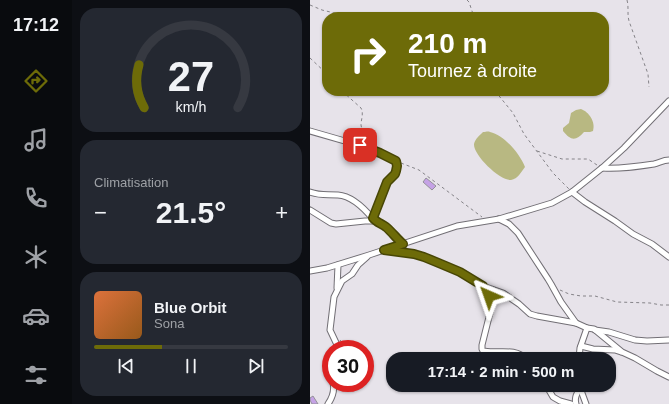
<!DOCTYPE html>
<html lang="fr">
<head>
<meta charset="utf-8">
<style>
	:root { --surface:#171b24; --page:#242831; --text:#f1f3f6; --muted:#9ea1a6; --line:#363941; --accent:#6d6b08 }
	body { margin:0; font-family:Arial,sans-serif; background:var(--page); color:var(--text); height:100vh; display:flex; flex-direction:column; font-size:15px; white-space:nowrap }
	* { box-sizing:border-box; margin:0 }
	p { font-size:13px; color:var(--muted) }
	.icon { flex:none; width:22px; height:22px; fill:none; stroke:currentColor; stroke-width:2; stroke-linecap:round; stroke-linejoin:round }
	.map { position:relative; flex:1; overflow:hidden }
	.drawer { display:flex; flex-direction:column; gap:8px; padding:8px; background:#0d0f14; width:238px }
	.drawer>* { flex:none }
	.banner { position:absolute; left:12px; top:12px; width:287px; height:84px; border-radius:16px; box-shadow:0 1px 3px #0004; background:#6d6b08; color:#fff; overflow:hidden }
	.speed { position:absolute; left:12px; top:340px; display:flex; gap:8px; font-size:20px; font-weight:700; text-align:center }
	.speed>* { display:grid; place-content:center; width:52px; height:52px; border-radius:50%; background:var(--surface); box-shadow:0 1px 3px #0004; line-height:1 }
	.speed .limit { border:6px solid #d22; background:#fff; color:#111 }
	.pin { position:absolute; display:grid; place-items:center; width:34px; height:34px; color:#fff; margin:-17px; border-radius:8px; box-shadow:0 2px 6px #0006 }
	.me { position:absolute; width:44px; margin:-22px; rotate:317deg; stroke-linejoin:round; filter:drop-shadow(0 0 3px #0008) }
	.turn { display:flex; align-items:center; gap:14px; height:84px; padding:0 20px; font-size:18px }
	.turn .icon { width:52px; height:52px; stroke-width:2.5 }
	.turn b { display:block; font-size:28px; line-height:34px }
	.big { font-size:30px; font-weight:700; line-height:1.1 }
	.drawer .widget { flex:1; display:flex; flex-direction:column; justify-content:center; gap:6px; min-width:0; padding:0 14px; border-radius:16px; background:var(--page) }
	.drawer .dial { align-items:center; gap:0 }
	.dial svg { height:104px; overflow:visible; fill:none; stroke:var(--line); stroke-width:7; stroke-linecap:round; text-anchor:middle }
	.dial text { fill:var(--text); stroke:none }
	.song { display:flex; align-items:center; gap:12px }
	.cover { width:48px; height:48px; border-radius:6px; background:linear-gradient(135deg,hsl(20 70% 55%),hsl(30 70% 35%)) }
	.played { height:4px; border-radius:2px; background:linear-gradient(90deg,var(--accent) 35%,var(--line) 35%) }
	.keys { display:flex; justify-content:space-around; direction:ltr }
	.heat { display:flex; justify-content:space-between; align-items:center; font-size:22px; direction:ltr }
	.trip { position:absolute; left:76px; top:352px; width:230px; height:40px; border-radius:16px; background:var(--surface); box-shadow:0 1px 3px #0004; font-weight:700; line-height:40px; text-align:center }
	main { display:flex; flex:1; min-height:0 }
	.dock { display:flex; flex-direction:column; width:72px; justify-content:space-around; align-items:center; background:#090b0e; color:var(--muted) }
	.dock .icon { width:28px; height:28px }
	.dock .current { color:var(--accent) }
	.dock b { font-size:18px; color:var(--text) }
	.map>svg:first-child { display:block }
	.green { fill:#b8b882 }
	.building { fill:#c5a2e6; stroke:#949198 }
	.lines { fill:none; stroke-linecap:round; stroke-linejoin:round }
	.minor-casing { stroke:#726f75; stroke-width:7 }
	.path { stroke:#858388; stroke-width:1; stroke-dasharray:3 3; stroke-linecap:butt }
	.minor { stroke:#fff; stroke-width:5 }
	.route-casing { stroke:#474605; stroke-width:10 }
	.route { stroke:#6d6b08; stroke-width:7 }
</style>
</head>
<body>
<main>
<nav class="dock">
<b>17:12</b>
<svg class="icon current" aria-label="directions" viewBox="0 0 24 24"><path d="M12 3l9 9-9 9-9-9zM9 14v-3h6M13 9l2 2-2 2"/></svg>
<svg class="icon" aria-label="music" viewBox="0 0 24 24"><path d="M9 18V5l10-2v13"/><circle cx="6" cy="18" r="3"/><circle cx="16" cy="16" r="3"/></svg>
<svg class="icon" aria-label="phone" viewBox="0 0 24 24"><path d="M5 4h4l2 5-3 2q2 4 5 5l2-3 5 2v4C11 20 4 13 5 4z"/></svg>
<svg class="icon" aria-label="climate" viewBox="0 0 24 24"><path d="M12 3v18M4 7l16 10M4 17L20 7"/></svg>
<svg class="icon" aria-label="car" viewBox="0 0 24 24"><path d="M5 17H2v-5l4-1 3-4h7l3 4 3 1v5h-3M9 17h6M6 11h13"/><circle cx="7" cy="17" r="2"/><circle cx="17" cy="17" r="2"/></svg>
<svg class="icon" aria-label="filters" viewBox="0 0 24 24"><path d="M4 7h16M4 17h16"/><circle cx="9" cy="7" r="2"/><circle cx="15" cy="17" r="2"/></svg>
</nav>
<section class="drawer">
<div class="widget dial"><svg viewBox="0 0 100 80">
<path d="M14 69A42 42 0 1 1 86 69"/>
<path d="M14 69A42 42 0 0 1 10 36" stroke="#6d6b08"/>
<text x="50" y="56" font-size="32" font-weight="700">27</text>
<text x="50" y="72" font-size="11">km/h</text>
</svg></div>
<div class="widget"><p>Climatisation</p>
<div class="heat"><a>−</a><b class="big">21.5°</b><a>+</a></div>
</div>
<div class="widget">
<div class="song"><i class="cover"></i><div><b>Blue Orbit</b><p>Sona</p></div></div>
<div class="played"></div>
<div class="keys"><svg class="icon" aria-label="previous" viewBox="0 0 24 24"><path d="M18 5L8 12l10 7zM5 5v14"/></svg><svg class="icon" aria-label="pause" viewBox="0 0 24 24"><path d="M8 5v14M16 5v14"/></svg><svg class="icon" aria-label="next" viewBox="0 0 24 24"><path d="M6 5l10 7-10 7zM19 5v14"/></svg></div>
</div>
</section>
<div class="map">
<svg width="359" height="404" viewBox="0 0 359 404">
	<rect width="100%" height="100%" fill="#e7e3ea"/>
	<g class="green">
		<path d="M271 109C279 112 286 122 283 131L280 132H274C266 141 261 141 253 131V128L259 123 261 113 266 110Z"/>
		<path d="M173 132C176 132 178 131 180 132 194 135 210 154 215 167 211 172 208 179 201 180 190 181 163 155 164 144 165 139 170 135 173 132Z"/>
	</g>
	<g class="building">
		<polygon points="116,178 126,186 122,190 113,182"/>
		<polygon points="3,396 8,404 2,404 0,400 0,398"/>
	</g>
	<g class="lines">
		<defs>
			<g id="minor">
				<polyline points="0,131 59,148 81,158 86,161 87,165 86,171 85,174 77,182 63,218"/>
				<path d="M292 168C311 169 325 167 344 164 349 163 353 160 359 160"/>
				<path d="M0 192C11 196 17 194 28 195 42 196 54 208 63 219"/>
				<polyline points="262,192 275,202 305,221 323,234 342,244 359,257"/>
				<polyline points="0,210 21,223 26,224 55,221 65,221 75,226 93,244"/>
				<polyline points="189,219 199,224 208,233 238,279 241,284 251,302 266,323 277,328 270,348 269,359"/>
				<polyline points="77,251 104,254 122,260 148,271 173,286 193,293 209,304 220,314 227,316 266,323"/>
				<polyline points="0,271 17,268 59,255 147,226 189,219 242,203 262,192 292,168 314,148 359,101"/>
				<path d="M173 286 180 298 182 305 172 345V349L173 351C186 354 206 347 215 359"/>
				<polyline points="27,288 28,265"/>
				<polyline points="277,328 284,329 312,352 325,358 347,371 359,377"/>
				<polyline points="285,330 299,332 325,340 337,341 359,340"/>
				<polyline points="271,346 283,349 305,350 311,352"/>
				<polyline points="29,349 20,330 24,297 32,281 42,274 48,265 57,257"/>
				<polyline points="21,372 21,373"/>
				<polyline points="236,385 243,397 250,401 261,404"/>
				<polyline points="269,385 276,404"/>
				<path d="M18 404C22 398 25 391 23 383"/>
				<path d="M266 404C264 398 267 393 270 388"/>
			</g>
		</defs>
		<use href="#minor" class="minor-casing"/>
		<g class="path">
			<polyline points="157,0 159,2 164,17"/>
			<path d="M317 0C319 7 317 14 319 21L338 74 339 87"/>
			<polyline points="0,5 12,10 41,17"/>
			<polyline points="0,58 17,74"/>
			<path d="M32 91 51 108C54 114 51 119 51 125 52 133 59 139 64 145"/>
			<polyline points="185,91 203,113 214,134 243,173 259,189"/>
			<polyline points="227,151 252,159 278,159 287,165"/>
			<polyline points="91,163 109,170 172,217"/>
			<polyline points="250,290 259,294 271,296 285,296 307,302 340,303 351,305 359,305"/>
			<polyline points="30,340 37,349"/>
			<polyline points="55,361 58,364"/>
		</g>
		<use href="#minor" class="minor"/>
	</g>
	<g class="lines">
		<defs>
			<path id="route" d="M50 145 70 153 86 161 87 166 86 171 85 174 77 182 63 218C66 222 72 224 76 227 82 232 87 239 93 244L74 250 104 254 114 257 131 264 150 272 173 286 179 296"/>
		</defs>
		<use href="#route" class="route-casing"/>
		<use href="#route" class="route"/>
	</g>
</svg>
<div class="speed"><div class="limit">30</div></div>
<div class="pin" style="left:50px;top:145px;background:#d93025"><svg class="icon" aria-label="arrive" viewBox="0 0 24 24"><path d="M6 21V4h12l-3 4 3 4H6"/></svg></div>
<svg class="me" style="left:179px;top:296px" viewBox="-20 -20 40 40"><path d="M0-17L14 15 0 8-14 15z" fill="#6d6b08" stroke="#fff" stroke-width="4"/></svg>
<div class="trip">17:14 · 2 min · 500 m</div>
<div class="banner">
<div class="turn"><svg class="icon" aria-label="right" viewBox="0 0 24 24"><path d="M7 20v-9h11M14 6l5 5-5 5"/></svg><div><b>210 m</b>Tournez à droite</div></div>
</div>
</div>
</main>
</body>
</html>
